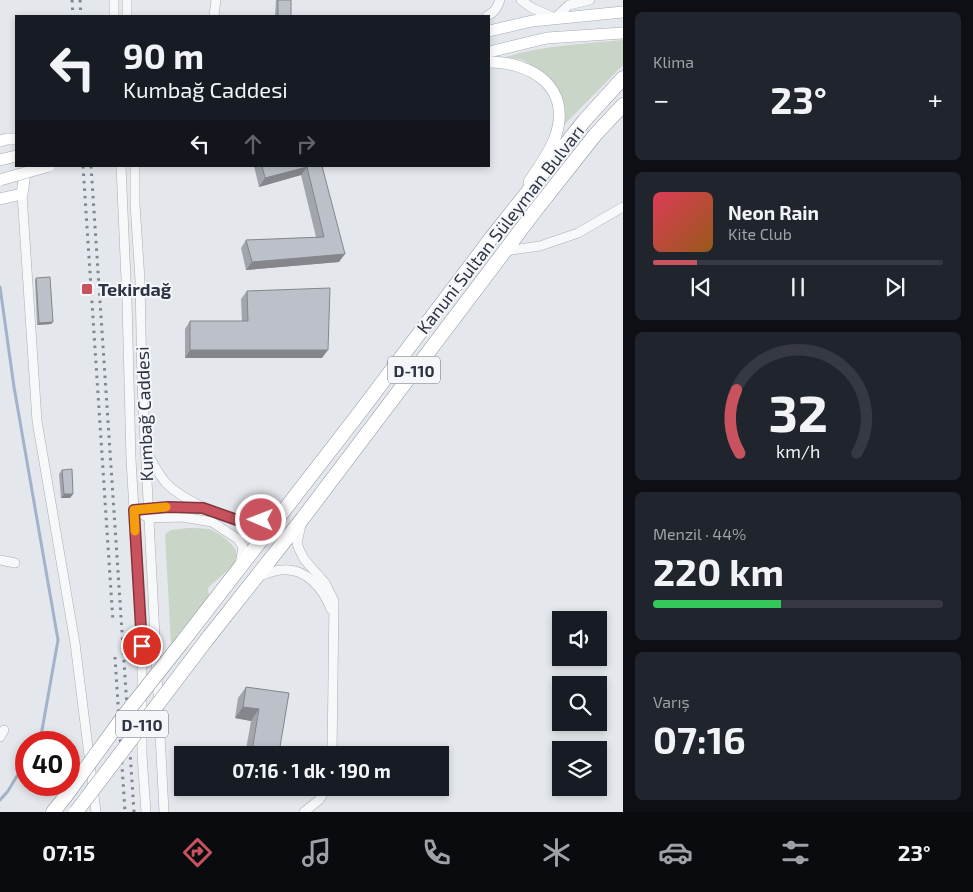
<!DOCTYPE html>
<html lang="tr">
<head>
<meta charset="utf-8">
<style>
	:root { --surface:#171b24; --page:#20242c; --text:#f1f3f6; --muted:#9ea1a6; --line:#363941; --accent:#c8525d }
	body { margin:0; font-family:"Exo 2",sans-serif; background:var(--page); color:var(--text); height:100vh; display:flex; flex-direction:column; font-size:19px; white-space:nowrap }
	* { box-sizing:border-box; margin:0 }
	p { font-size:16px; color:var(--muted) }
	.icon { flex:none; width:28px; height:28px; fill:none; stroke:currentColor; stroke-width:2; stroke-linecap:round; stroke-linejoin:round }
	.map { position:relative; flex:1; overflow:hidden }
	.drawer { display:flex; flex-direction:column; gap:12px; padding:12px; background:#0d0f14; width:350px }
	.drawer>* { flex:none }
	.hud { position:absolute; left:15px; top:15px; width:475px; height:152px; border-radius:0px; box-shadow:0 2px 8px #0003; background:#171b24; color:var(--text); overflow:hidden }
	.buttons { position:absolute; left:552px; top:611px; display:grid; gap:10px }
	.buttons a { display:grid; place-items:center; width:55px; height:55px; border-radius:0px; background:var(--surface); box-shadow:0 2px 8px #0003; font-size:25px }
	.speed { position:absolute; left:15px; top:731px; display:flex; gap:10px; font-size:25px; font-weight:700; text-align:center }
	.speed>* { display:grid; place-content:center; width:65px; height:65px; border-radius:50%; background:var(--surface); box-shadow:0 2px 8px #0003; line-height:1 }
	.speed .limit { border:8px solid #d22; background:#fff; color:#111 }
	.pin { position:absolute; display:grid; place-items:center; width:42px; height:42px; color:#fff; margin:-21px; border:2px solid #fff; border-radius:50%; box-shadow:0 1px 5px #0007 }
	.me { position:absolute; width:55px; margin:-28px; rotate:271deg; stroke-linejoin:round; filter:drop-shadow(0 0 4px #0008) }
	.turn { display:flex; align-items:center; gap:18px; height:105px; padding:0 25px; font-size:22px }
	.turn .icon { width:65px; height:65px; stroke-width:2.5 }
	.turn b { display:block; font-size:35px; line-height:42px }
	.lanes { display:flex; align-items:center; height:48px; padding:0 25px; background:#0003; justify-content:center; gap:25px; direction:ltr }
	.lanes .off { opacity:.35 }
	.big { font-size:38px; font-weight:700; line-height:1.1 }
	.drawer .tile { flex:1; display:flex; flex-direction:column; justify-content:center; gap:8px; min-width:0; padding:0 18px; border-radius:8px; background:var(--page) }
	.drawer .dial { align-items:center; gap:0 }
	.dial svg { height:130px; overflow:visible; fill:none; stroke:var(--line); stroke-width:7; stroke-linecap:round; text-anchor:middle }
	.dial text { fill:var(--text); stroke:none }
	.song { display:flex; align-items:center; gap:15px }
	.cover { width:60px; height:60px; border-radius:8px; background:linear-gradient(135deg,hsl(350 70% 55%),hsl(30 70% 35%)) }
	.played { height:5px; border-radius:2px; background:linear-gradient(90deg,var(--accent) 15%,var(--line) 15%) }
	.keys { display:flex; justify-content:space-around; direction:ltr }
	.heat { display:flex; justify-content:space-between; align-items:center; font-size:28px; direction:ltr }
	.charge { height:8px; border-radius:4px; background:linear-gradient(90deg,#34c759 44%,var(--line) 0) }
	.trip { position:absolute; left:174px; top:746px; width:275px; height:50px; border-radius:0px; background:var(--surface); box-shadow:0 2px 8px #0003; font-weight:700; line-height:50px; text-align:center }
	.menu { display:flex; height:80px; justify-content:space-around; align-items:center; background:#090b0e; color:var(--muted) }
	.menu .icon { width:35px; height:35px }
	.menu .current { color:var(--accent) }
	.menu b { font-size:22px; color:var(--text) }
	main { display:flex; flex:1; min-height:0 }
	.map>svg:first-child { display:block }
	.green { fill:#c9d5c6 }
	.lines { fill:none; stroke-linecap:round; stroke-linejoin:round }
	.stream { stroke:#a2b3c9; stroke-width:3 }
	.minor-casing { stroke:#a9aeb5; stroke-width:10 }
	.major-casing { stroke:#a4abb7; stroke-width:12 }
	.highway-casing { stroke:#8c94a1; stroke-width:15 }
	.minor { stroke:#f7f8fa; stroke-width:9 }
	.major { stroke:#fff; stroke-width:11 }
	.highway { stroke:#fff; stroke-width:14 }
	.rail { stroke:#7f8694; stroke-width:3; stroke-dasharray:2.5 5; stroke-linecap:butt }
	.major-bridge-casing { stroke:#a4abb7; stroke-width:12; stroke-linecap:butt }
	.highway-bridge-casing { stroke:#8c94a1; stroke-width:15; stroke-linecap:butt }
	.major-bridge { stroke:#fff; stroke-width:11 }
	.highway-bridge { stroke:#fff; stroke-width:14 }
	.wall { fill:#a2a5ac }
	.shaded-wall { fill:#84868c }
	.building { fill:#bcc0c8; stroke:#84868c }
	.route-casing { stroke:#82353c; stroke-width:12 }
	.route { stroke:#c8525d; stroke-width:9 }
	.slow { stroke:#f59e0b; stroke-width:9 }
	.poi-dot { fill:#c8525d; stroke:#f4f6f9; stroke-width:2 }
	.labels { text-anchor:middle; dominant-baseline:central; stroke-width:4; stroke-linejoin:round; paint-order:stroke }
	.shield { fill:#f4f6f9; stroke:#696e7a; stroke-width:1 }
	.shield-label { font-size:16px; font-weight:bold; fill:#2d3443 }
	.street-label { font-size:18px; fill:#2d3443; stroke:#f4f6f9 }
	.poi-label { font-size:18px; font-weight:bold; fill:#2d3443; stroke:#f4f6f9; text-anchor:start }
</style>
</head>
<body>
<main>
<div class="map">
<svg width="623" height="812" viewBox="0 0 623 812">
	<rect width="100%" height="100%" fill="#e4e7eb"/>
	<g class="green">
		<path d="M623 40V65L562 127 563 108 559 91 543 72 523 60 506 57C544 45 584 44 623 40Z"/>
		<path d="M188 528C194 528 202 528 208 529 218 531 243 549 236 560 230 571 216 579 208 588L210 603 202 607 171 644 165 534 171 530Z"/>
	</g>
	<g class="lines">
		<g class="stream">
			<polyline points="0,287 14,387 58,640 41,736 37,742"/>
			<polyline points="0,800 8,791 26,761"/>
		</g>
		<defs>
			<g id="minor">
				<polyline points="114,0 114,16"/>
				<polyline points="127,0 127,16"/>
				<polyline points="521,0 532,8 555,18 569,5 590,0"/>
				<polyline points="214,16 216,0"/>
				<path d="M487 16C495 12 497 8 500 0"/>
				<polyline points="121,166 127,302 131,459 142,646 142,755 146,812"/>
				<polyline points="135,166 135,204 140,280 142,383 164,812"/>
				<polyline points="22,194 37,421 75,643 96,812"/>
				<polyline points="505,251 540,246 578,233 623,207"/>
				<path d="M146 451C152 461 159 476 167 484 182 499 230 523 251 523 261 522 271 516 279 510"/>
				<polyline points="143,508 168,507 200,507"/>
				<polyline points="134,510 149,518 183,517 212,522 238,539 243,547 240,565"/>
				<polyline points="301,525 297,543 299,549 304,559 325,583 334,601 332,755"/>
				<polyline points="0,560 15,563"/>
				<path d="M256 577C264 575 274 570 282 570 307 568 323 589 331 609"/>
				<polyline points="0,737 4,730"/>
				<polyline points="304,812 319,800 327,788"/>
			</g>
			<g id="major">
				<polyline points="489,31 532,21 623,12"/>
				<polyline points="489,52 547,38 623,33"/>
				<path d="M489 62C532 62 571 87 556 135 551 151 538 168 529 182"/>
				<polyline points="0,141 7,139 16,139"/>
				<polyline points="0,160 16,156"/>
				<polyline points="0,199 22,194 26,166"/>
			</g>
			<g id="highway">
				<polyline points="208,638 303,518 535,211 595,135 623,105"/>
				<polyline points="183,641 357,416 492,237 584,121 623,78"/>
				<polyline points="53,812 65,797"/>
			</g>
		</defs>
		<use href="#minor" class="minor-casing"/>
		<use href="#major" class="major-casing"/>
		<use href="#highway" class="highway-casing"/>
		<use href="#minor" class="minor"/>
		<use href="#major" class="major"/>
		<use href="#highway" class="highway"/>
		<g class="rail">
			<polyline points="72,0 73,16"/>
			<polyline points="80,0 81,16"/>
			<polyline points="83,166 113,622"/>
			<polyline points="91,166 134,812"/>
			<polyline points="115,657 125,812"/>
		</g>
		<defs>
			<polyline id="major-bridge" points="0,180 49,166"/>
			<g id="highway-bridge">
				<polyline points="65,797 123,717 183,641"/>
				<polyline points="76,812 208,638"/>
			</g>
		</defs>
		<use href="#major-bridge" class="major-bridge-casing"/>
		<use href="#highway-bridge" class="highway-bridge-casing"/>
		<use href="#major-bridge" class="major-bridge"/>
		<use href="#highway-bridge" class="highway-bridge"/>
	</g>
	<g class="wall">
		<polygon points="276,0 291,0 291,16 275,16"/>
		<polygon points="254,166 322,166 339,262 246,270 241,248 246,240 316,237 301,175 259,187"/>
		<polygon points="36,278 53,322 51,324 37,325 35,280"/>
		<polygon points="247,291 322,358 185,358 185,329 190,321 242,321 241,299"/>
		<polygon points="62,470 73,494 70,498 61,498 59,474"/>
		<polygon points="246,687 289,693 278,755 245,755 251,721 235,718 238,698"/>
	</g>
	<g class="shaded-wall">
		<polygon points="307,167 301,175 259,187 265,178"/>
		<polygon points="345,254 339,262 246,270 252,262"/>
		<polygon points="53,322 51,324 37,325 39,323"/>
		<polygon points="190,350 328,350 322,358 185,358"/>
		<polygon points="64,494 73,494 70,498 61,498"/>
		<polygon points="243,707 259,709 251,721 235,718"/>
		<polygon points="252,751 277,753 279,753 278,755 250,755"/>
	</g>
	<g class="building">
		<rect x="278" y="0" width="13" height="16"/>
		<polygon points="262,166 322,166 345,254 252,262 246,240 324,237 307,167 265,178"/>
		<polygon points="50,277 53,322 39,323 36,278"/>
		<polygon points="330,288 328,350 190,350 190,321 248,321 247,291"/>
		<polygon points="72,469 73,494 64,494 62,470"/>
		<polygon points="246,687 289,693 279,753 277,753 276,755 252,751 259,709 243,707"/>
	</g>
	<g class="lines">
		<defs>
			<polyline id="route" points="142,646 134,510 168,507 203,508 240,521 251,523 261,520"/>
		</defs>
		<use href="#route" class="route-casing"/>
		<use href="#route" class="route"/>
		<polyline class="slow" points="135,531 134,510 166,507"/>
	</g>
	<rect class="poi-dot" x="81" y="283" width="12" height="12" rx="2.5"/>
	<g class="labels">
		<g class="shield">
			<rect x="388" y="356.5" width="52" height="27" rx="4"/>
			<rect x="116" y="710.5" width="52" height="27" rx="4"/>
		</g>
		<g class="shield-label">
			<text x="414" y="370">D-110</text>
			<text x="142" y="724">D-110</text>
		</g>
		<g class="street-label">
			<text transform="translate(500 229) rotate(-52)">Kanuni Sultan Süleyman Bulvarı</text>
			<text transform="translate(144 414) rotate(-92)">Kumbağ Caddesi</text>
		</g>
		<g class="poi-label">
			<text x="98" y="289">Tekirdağ</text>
		</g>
	</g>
</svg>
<div class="buttons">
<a><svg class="icon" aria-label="sound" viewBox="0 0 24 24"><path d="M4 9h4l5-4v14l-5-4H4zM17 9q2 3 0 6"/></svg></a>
<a><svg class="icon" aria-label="search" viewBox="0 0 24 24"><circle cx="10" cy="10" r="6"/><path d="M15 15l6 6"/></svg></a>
<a><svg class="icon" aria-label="layers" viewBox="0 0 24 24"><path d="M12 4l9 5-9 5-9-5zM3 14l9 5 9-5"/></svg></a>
</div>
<div class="speed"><div class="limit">40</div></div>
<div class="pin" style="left:142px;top:646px;background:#d93025"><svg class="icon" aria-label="arrive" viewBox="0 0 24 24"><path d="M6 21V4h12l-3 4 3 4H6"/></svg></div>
<svg class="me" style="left:261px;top:520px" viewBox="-20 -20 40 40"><circle r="17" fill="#c8525d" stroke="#fff" stroke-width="3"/><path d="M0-11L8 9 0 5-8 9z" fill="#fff"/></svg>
<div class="trip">07:16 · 1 dk · 190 m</div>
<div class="hud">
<div class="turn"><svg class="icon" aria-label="left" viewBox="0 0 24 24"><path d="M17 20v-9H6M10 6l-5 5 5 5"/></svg><div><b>90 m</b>Kumbağ Caddesi</div></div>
<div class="lanes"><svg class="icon" aria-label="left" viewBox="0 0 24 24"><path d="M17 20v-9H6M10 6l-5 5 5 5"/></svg><svg class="icon off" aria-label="ahead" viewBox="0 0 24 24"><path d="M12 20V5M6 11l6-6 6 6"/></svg><svg class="icon off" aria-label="right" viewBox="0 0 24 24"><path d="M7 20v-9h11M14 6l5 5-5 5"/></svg></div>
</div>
</div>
<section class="drawer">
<div class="tile"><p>Klima</p>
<div class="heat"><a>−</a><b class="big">23°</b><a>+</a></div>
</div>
<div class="tile">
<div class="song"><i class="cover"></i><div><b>Neon Rain</b><p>Kite Club</p></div></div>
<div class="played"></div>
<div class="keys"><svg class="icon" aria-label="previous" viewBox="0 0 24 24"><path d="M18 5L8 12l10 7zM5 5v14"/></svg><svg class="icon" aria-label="pause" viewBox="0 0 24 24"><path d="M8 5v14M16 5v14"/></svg><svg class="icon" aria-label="next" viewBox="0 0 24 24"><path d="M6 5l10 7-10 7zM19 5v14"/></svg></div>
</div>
<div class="tile dial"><svg viewBox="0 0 100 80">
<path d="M14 69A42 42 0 1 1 86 69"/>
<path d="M14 69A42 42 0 0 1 12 30" stroke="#c8525d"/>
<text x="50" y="56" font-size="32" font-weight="700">32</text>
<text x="50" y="72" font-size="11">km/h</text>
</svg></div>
<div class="tile"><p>Menzil · 44%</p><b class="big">220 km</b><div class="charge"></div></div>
<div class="tile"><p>Varış</p><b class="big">07:16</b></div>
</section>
</main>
<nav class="menu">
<b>07:15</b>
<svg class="icon current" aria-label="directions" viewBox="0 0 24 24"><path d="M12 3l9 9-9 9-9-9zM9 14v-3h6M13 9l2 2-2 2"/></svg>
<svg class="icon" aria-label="music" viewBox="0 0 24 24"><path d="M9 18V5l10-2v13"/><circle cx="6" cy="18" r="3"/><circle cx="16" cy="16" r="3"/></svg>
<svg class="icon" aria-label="phone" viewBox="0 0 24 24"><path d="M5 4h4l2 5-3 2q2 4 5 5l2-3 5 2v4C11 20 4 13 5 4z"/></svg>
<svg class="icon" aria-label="climate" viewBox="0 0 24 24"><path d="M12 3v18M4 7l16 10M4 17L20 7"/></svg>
<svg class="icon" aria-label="car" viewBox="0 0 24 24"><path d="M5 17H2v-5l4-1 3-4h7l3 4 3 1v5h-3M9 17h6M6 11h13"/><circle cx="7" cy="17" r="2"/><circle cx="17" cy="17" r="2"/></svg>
<svg class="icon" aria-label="filters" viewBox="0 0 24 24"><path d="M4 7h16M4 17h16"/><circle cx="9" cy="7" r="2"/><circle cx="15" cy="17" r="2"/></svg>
<b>23°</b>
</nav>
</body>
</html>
